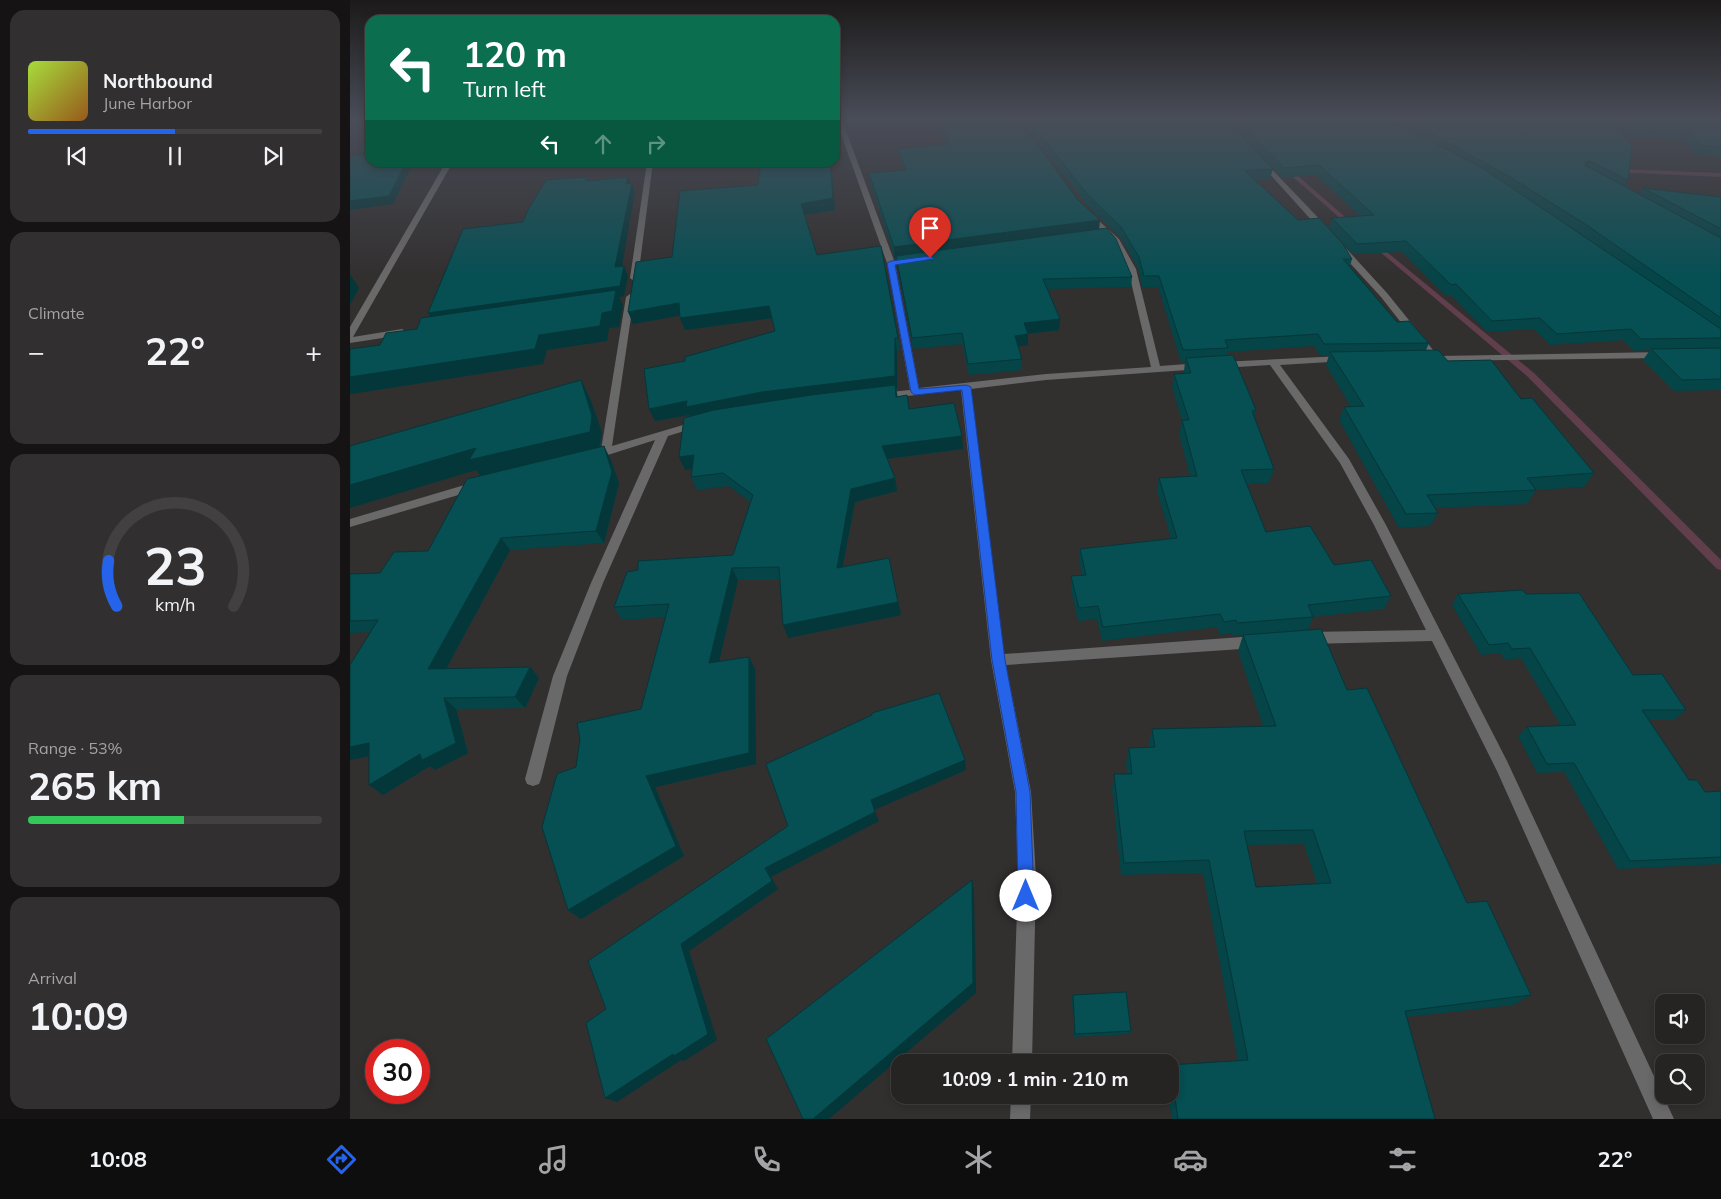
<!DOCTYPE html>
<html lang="en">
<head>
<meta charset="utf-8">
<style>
	:root { --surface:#262323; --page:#322f30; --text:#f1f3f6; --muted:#a4a4a6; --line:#424041; --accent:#2563eb }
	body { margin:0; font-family:Mulish,sans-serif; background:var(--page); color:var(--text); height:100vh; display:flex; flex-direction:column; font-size:19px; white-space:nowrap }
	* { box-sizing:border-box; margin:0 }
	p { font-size:16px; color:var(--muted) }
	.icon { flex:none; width:28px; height:28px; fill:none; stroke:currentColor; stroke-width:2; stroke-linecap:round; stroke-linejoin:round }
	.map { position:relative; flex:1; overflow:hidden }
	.sheet { display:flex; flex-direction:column; gap:10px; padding:10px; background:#151313; width:350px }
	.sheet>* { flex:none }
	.hud { position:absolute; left:15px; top:15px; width:475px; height:152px; border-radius:15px; box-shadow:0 2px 8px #0003,0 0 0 1px var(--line); background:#0b6e4f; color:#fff; overflow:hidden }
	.tools { position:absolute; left:1305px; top:994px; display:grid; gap:10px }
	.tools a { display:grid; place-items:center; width:50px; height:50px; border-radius:10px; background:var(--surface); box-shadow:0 2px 8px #0003,0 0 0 1px var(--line); font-size:25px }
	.speed { position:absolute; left:15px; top:1039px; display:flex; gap:10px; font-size:25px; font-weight:700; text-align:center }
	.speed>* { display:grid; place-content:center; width:65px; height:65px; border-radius:50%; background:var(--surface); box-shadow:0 2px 8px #0003,0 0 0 1px var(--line); line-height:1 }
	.speed .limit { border:8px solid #d22; background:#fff; color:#111 }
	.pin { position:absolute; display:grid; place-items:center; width:42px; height:42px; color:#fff; margin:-51px -21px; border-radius:50% 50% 50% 0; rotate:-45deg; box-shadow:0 0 5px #0007 }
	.pin .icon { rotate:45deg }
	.me { position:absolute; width:55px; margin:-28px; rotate:0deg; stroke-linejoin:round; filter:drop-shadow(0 0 4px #0008) }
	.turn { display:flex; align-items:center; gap:18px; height:105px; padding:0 15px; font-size:22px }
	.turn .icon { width:65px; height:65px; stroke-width:2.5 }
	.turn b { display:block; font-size:35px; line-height:42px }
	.lanes { display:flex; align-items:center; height:48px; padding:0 15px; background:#0003; justify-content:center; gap:25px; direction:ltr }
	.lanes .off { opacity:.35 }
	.big { font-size:38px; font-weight:700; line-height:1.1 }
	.sheet .tile { flex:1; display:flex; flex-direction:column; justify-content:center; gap:8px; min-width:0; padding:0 18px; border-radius:15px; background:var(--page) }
	.sheet .dial { align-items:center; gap:0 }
	.dial svg { height:130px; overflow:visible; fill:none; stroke:var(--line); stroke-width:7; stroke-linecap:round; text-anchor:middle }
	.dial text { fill:var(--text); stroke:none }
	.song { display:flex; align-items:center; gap:15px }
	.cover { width:60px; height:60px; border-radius:8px; background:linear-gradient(135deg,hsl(80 70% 55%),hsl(30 70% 35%)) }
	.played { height:5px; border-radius:2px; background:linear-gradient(90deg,var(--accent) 50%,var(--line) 50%) }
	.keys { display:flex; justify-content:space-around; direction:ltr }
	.heat { display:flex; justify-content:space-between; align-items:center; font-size:28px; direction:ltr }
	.charge { height:8px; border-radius:4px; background:linear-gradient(90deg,#34c759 53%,var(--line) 0) }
	.trip { position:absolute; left:541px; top:1054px; width:288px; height:50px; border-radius:15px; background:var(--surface); box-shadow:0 2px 8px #0003,0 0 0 1px var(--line); font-weight:700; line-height:50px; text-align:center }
	.tabs { display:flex; height:80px; justify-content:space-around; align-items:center; background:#0f0e0e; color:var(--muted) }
	.tabs .icon { width:35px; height:35px }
	.tabs .current { color:var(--accent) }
	.tabs b { font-size:22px; color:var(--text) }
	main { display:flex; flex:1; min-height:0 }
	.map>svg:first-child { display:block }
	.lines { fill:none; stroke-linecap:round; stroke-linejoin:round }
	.stream { fill:#613e4b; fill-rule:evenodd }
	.minor { fill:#6a6969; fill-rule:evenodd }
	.wall { fill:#054447; fill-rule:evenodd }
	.shaded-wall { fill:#04373a }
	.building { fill:#064f53; stroke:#04373a; fill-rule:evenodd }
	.route { fill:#2563eb; stroke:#184099 }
</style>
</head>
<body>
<main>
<section class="sheet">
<div class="tile">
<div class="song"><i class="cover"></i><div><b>Northbound</b><p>June Harbor</p></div></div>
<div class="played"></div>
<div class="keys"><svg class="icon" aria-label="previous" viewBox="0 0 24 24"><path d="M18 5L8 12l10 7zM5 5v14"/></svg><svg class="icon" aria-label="pause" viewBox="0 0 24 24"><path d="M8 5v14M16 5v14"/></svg><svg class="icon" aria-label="next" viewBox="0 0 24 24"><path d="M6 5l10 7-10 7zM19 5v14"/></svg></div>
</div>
<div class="tile"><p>Climate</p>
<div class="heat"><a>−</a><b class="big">22°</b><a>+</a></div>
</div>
<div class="tile dial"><svg viewBox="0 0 100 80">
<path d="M14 69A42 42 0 1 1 86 69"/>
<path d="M14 69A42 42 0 0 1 9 41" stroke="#2563eb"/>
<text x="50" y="56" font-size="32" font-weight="700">23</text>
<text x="50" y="72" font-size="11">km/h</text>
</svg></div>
<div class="tile"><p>Range · 53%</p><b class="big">265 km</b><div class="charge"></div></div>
<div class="tile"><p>Arrival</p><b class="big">10:09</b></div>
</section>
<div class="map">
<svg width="1371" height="1119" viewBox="0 0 1371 1119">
	<rect width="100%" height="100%" fill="#322f2f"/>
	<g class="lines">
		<g class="stream">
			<polygon points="935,168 939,168 1003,224 1003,226 999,226 935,170"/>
			<polygon points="1267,169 1371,173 1371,177 1265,172 1264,171"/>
			<polygon points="1022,243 1026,243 1184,373 1371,560 1371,570 1367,569 1178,377 1022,245"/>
		</g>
		<g class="minor">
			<polygon points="486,120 492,120 545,263 569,388 696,374 801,367 778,269 763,242 734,213 738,211 769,239 786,269 810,366 851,363 856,366 851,369 696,380 621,389 654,654 906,636 911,638 913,642 911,646 906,648 656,665 681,792 686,878 682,1062 662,1062 668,878 665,792 641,660 611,390 530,399 525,396 530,393 560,390 537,263"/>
			<polygon points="909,160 913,160 979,229 979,233 973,233 909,162"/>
			<polygon points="96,162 103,162 3,337 52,329 57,332 52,335 0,343 0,327"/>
			<polygon points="297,162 303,162 288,278 284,281 280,278"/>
			<polygon points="988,246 994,246 1037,293 1088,356 1313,352 1318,355 1313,358 1078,361 1076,359 1078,357 1031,297 988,250"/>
			<polygon points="280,294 284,297 262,446 350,420 355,423 354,425 318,436 253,583 217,676 191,779 189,784 183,786 177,784 175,779 203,676 241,583 305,440 242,460 237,456 238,453 251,450 276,297"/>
			<polygon points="993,356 998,359 996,361 930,365 999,459 1036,525 1157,761 1324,1119 1303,1119 1147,771 1082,641 958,644 953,642 951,638 953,634 958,632 1076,630 1024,525 990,463 920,365 871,368 866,365 871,362"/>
			<polygon points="128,481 132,482 134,485 132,488 0,527 0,519"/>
			<polygon points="661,1095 681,1095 680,1119 660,1119"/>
		</g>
	</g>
	<g class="wall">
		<polygon points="586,120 666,120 749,229 782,277 781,287 697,289 710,319 709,330 678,334 678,345 668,346 672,359 672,370 619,375 612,344 563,349 546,258 545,258 520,183 519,173 554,170 550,158 548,149 596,144"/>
		<path d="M667 120H1371V157L1344 154 1334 141 1274 136 1278 180 1275 186 1290 194 1293 188 1371 197V390L1324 391 1293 360 1300 350 1284 351 1273 340 1200 345 1184 329 1137 332 1101 295 1096 296 1052 252 1003 254 979 228 982 218 1010 216 966 175 932 178 890 134 923 169 920 179 905 180 948 220 1002 259 1000 266 1047 322 1079 343 1076 350 1098 361 1171 399 1244 473 1234 487 1186 490 1177 504 1085 508 1088 513 1080 526 1049 528 989 420 994 407H1001L976 365 979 355 970 356 964 346 877 352V355L906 410 904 418 924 469 919 483 897 484 916 532 984 565 1041 596 1034 609 963 617 958 630 997 690 1117 903 1181 995 1163 1005 1057 1017 1085 1119H822L818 1095H820V1065L888 1061 853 873 771 875 762 789 764 774H777L776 763 779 748 799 747V744L802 729 913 726 888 651 893 635 883 636 882 633 870 635 867 627 752 641 747 619 728 621 721 590V576L732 575 729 562 730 549 821 539 807 491 809 478 840 476 829 434 832 420 822 387 824 374H834V371L835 362H831L808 287H792L788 268 771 238 736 204 697 154ZM954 844 967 884 906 887 897 845Z"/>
		<polygon points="14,143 43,204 9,148"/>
		<polygon points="411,162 481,162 485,210 455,215 467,255 548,338 550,350 547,351 547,388 546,389 547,396 559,409 613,449 537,459 545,478 547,491 505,502 493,566 551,615 438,638 430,580 388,580 369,661 399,657 405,669 406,764 305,787 334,856 231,919 218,910 226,767 291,709 315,617 272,620 264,607 383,555 400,502 379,486 347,490 341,477 342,469 335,470 340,417 339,415 305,421 335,361 425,331 422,318 335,330 330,315 283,324 322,257 408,185"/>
		<polygon points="240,398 252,433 250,447 260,458 269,483 254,543 160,550 96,669 180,667 189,678 175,708 106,709 118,753 85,770 80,766 33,795 19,756 0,760 0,665 21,632 0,633 0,574 30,573 78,551 131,476 126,470"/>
		<polygon points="1108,594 1176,594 1283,675 1336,710 1324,720 1299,720 1339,780 1355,792 1371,791 1371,864 1268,869 1214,772 1187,773 1168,736 1177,727 1211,726 1171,658 1154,660 1150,653 1131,655 1102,605"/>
		<polygon points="723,995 781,1031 780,1034 724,1037 722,998"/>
	</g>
	<g class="shaded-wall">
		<polygon points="1240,161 1235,170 1231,171 1236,162"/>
		<polygon points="56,162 64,162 43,204 0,210 0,201"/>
		<polygon points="480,162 481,162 485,210 454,215 451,204"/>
		<polygon points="278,177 281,185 282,183 285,192 270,277 265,267 276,184"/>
		<polygon points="750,220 749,231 545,258 544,247"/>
		<polygon points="274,266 278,276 274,296 269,297 273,305 269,327 259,328 257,341 197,350 193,364 1,394 0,394 0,377 85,323 78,313"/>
		<polygon points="0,274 9,288 0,305"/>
		<polygon points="329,303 333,315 283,324 278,312"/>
		<polygon points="419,306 423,318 335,330 330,318"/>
		<polygon points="710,319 709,330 674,334 674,323"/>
		<polygon points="678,334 678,345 665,347 665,336"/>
		<polygon points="545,338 547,351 547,388 546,389 548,398 341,420 339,415 305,421 299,409"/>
		<polygon points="231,380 240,398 252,433 249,449 132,478 126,470 0,508 0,485"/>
		<polygon points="612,436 613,449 535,459 532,446"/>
		<polygon points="254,446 260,458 269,483 254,543 246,531"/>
		<polygon points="344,455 350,468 335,470 329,457"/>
		<polygon points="545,478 547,491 505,502 490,580 487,568 501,489"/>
		<polygon points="151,538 160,550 90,680 78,669"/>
		<polygon points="539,558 551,615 438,638 433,625"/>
		<polygon points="382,568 388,580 366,675 359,663"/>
		<polygon points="399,657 405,669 406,764 305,787 334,856 231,919 218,910 296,776"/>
		<polygon points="180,667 189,678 175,708 165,697"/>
		<polygon points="94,698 106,709 118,753 85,770 80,766 33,795 19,785"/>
		<polygon points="19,743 33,753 0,760 0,747"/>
		<polygon points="615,760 616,770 524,810 521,800"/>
		<polygon points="525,812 529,821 421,877 428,889 339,951 367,1040 334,1061 331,1060 267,1102 255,1098 331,944 415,868"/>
		<polygon points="622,880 624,893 626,993 479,1119 463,1119"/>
	</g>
	<g class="building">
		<polygon points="589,120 666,120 691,149 728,200 750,220 544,247 519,173 556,170 548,149 599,144"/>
		<polygon points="675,120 877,120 923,169 895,171 948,220 969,218 993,244 1002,259 993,259 1047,322 1059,321 1079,343 974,344 968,334 875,340 878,348 833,350 809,276 794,276 789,257 771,227 737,194 698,144"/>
		<polygon points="887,120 1034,120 1058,129 1131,167 1371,329 1371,338 1291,339 1281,329 1207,334 1190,318 1142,321 1106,284 1101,285 1056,241 1007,244 982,218 1024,215 969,165 934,168"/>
		<polygon points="1056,120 1371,120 1371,147 1350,145 1339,131 1265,126 1282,146 1278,180 1240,161 1236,162 1235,165 1371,238 1371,318 1235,224 1160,177"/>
		<polygon points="20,142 20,162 56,162 39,196 0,201 0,158 2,155 17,155 17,148 9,148 14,143"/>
		<polygon points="411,162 480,162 483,198 451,204 467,255 531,246 548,338 545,338 545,376 412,392 336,407 337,401 299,409 294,369 335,361 335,357 425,331 419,306 330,318 329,303 278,312 286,262 322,257 330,191 408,185"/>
		<polygon points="238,177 236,181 278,177 276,184 282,183 265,267 274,266 270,286 78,313 113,229 173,222 178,210 196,180"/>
		<polygon points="1293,188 1371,197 1371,229"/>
		<polygon points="757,228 766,239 782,277 693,279 710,319 674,323 678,334 665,336 672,359 618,364 612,333 562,338 546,256"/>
		<polygon points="266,290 262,311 252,313 250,326 189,335 185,349 0,377 0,349 30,345 36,333 67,329 71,318"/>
		<polygon points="1371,348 1371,379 1332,380 1301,349"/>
		<polygon points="1088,350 1098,361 1141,360 1171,399 1182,398 1244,473 1177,478 1186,490 1077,495 1088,513 1056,514 994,407 1014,406 980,352"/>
		<polygon points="883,355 906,410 902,411 924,469 891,470 916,532 960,526 984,565 1021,560 1041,596 958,605 963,617 887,623 886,620 874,622 870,614 753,627 748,606 729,608 721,576 736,575 730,549 827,538 809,478 847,476 832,420 839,420 824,374 841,373 836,358"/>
		<polygon points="231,380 242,416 240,432 119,460 126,448 0,485 0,446"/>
		<polygon points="545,385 546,397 557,395 559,409 604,403 612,436 532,446 545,478 501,489 487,568 539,558 548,602 433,625 429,567 382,568 359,663 399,657 399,753 296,776 326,846 218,910 192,827 207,774 226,767 230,739 227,723 291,709 319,604 264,607 277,572 288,570 288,561 383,555 403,495 373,473 341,477 344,455 329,457 334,418 364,410 461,395"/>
		<polygon points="254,446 262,472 246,531 151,538 78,669 180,667 165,697 94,698 106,743 72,760 70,754 19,785 19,743 0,747 0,665 28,620 0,621 0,574 30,573 44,552 78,551 117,479"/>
		<polygon points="1172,590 1176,594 1229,593 1283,675 1312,674 1336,710 1292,710 1339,780 1347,780 1355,792 1371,791 1371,857 1280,861 1224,763 1197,764 1177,727 1226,725 1180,648 1162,649 1158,643 1139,645 1108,594"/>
		<path d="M971 629 997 690 1017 688 1117 903 1137 901 1181 995 1055 1011 1085 1119H828L820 1065 898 1060 859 860 774 863 764 774H782L779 748 805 747 802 729 926 726 893 635ZM963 830 981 883 906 887 894 831Z"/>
		<polygon points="589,693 615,760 521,800 525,812 415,868 422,881 331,944 358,1034 324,1056 323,1054 255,1098 236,1023 256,1009 238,961 438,826 416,764 522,715 522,713"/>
		<polygon points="622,880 623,983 463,1119 453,1119 416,1039"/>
		<polygon points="776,992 781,1031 725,1034 723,995"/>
	</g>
	<linearGradient id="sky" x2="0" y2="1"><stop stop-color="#1c1a1a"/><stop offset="0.43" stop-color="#494d58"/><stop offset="1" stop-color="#494d58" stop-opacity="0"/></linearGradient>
	<rect width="1371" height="276" fill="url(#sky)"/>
	<polygon class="route" points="580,256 584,258 583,259 545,265 569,389 616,385 621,387 655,660 680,792 684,896 682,902 676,904 671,902 668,896 666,792 642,660 612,390 565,395 561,392 537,263 541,261"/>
</svg>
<div class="tools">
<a><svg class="icon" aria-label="sound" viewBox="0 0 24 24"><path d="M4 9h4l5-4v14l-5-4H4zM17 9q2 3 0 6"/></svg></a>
<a><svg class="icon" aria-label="search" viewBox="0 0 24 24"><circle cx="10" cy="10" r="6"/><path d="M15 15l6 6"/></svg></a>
</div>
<div class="speed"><div class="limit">30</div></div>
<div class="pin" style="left:580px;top:258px;background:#d93025"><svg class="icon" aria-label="arrive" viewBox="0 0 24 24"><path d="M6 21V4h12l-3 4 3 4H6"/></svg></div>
<svg class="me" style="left:676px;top:896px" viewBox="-20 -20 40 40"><circle r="19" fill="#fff"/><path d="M0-13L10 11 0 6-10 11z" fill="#2563eb"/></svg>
<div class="trip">10:09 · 1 min · 210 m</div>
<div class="hud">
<div class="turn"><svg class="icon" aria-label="left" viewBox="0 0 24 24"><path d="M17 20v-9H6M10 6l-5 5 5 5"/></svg><div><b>120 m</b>Turn left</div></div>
<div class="lanes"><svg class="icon" aria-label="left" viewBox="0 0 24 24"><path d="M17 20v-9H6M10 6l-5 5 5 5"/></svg><svg class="icon off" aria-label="ahead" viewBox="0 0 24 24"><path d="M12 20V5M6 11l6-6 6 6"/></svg><svg class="icon off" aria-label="right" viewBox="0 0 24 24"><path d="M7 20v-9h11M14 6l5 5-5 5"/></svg></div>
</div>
</div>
</main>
<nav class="tabs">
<b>10:08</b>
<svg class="icon current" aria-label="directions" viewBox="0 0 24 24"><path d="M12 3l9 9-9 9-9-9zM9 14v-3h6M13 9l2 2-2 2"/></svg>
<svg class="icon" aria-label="music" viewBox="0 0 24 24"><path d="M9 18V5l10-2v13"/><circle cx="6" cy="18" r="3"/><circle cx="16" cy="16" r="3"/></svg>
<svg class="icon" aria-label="phone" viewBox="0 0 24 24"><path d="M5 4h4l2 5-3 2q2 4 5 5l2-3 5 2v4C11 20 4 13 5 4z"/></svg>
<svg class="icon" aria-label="climate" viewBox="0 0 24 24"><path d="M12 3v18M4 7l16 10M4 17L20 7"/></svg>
<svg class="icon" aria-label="car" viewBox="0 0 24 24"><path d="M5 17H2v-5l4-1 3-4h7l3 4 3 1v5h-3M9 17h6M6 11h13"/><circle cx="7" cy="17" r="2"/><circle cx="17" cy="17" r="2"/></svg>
<svg class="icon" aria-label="filters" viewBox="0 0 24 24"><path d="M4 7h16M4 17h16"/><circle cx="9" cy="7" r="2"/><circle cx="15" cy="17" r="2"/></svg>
<b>22°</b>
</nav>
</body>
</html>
